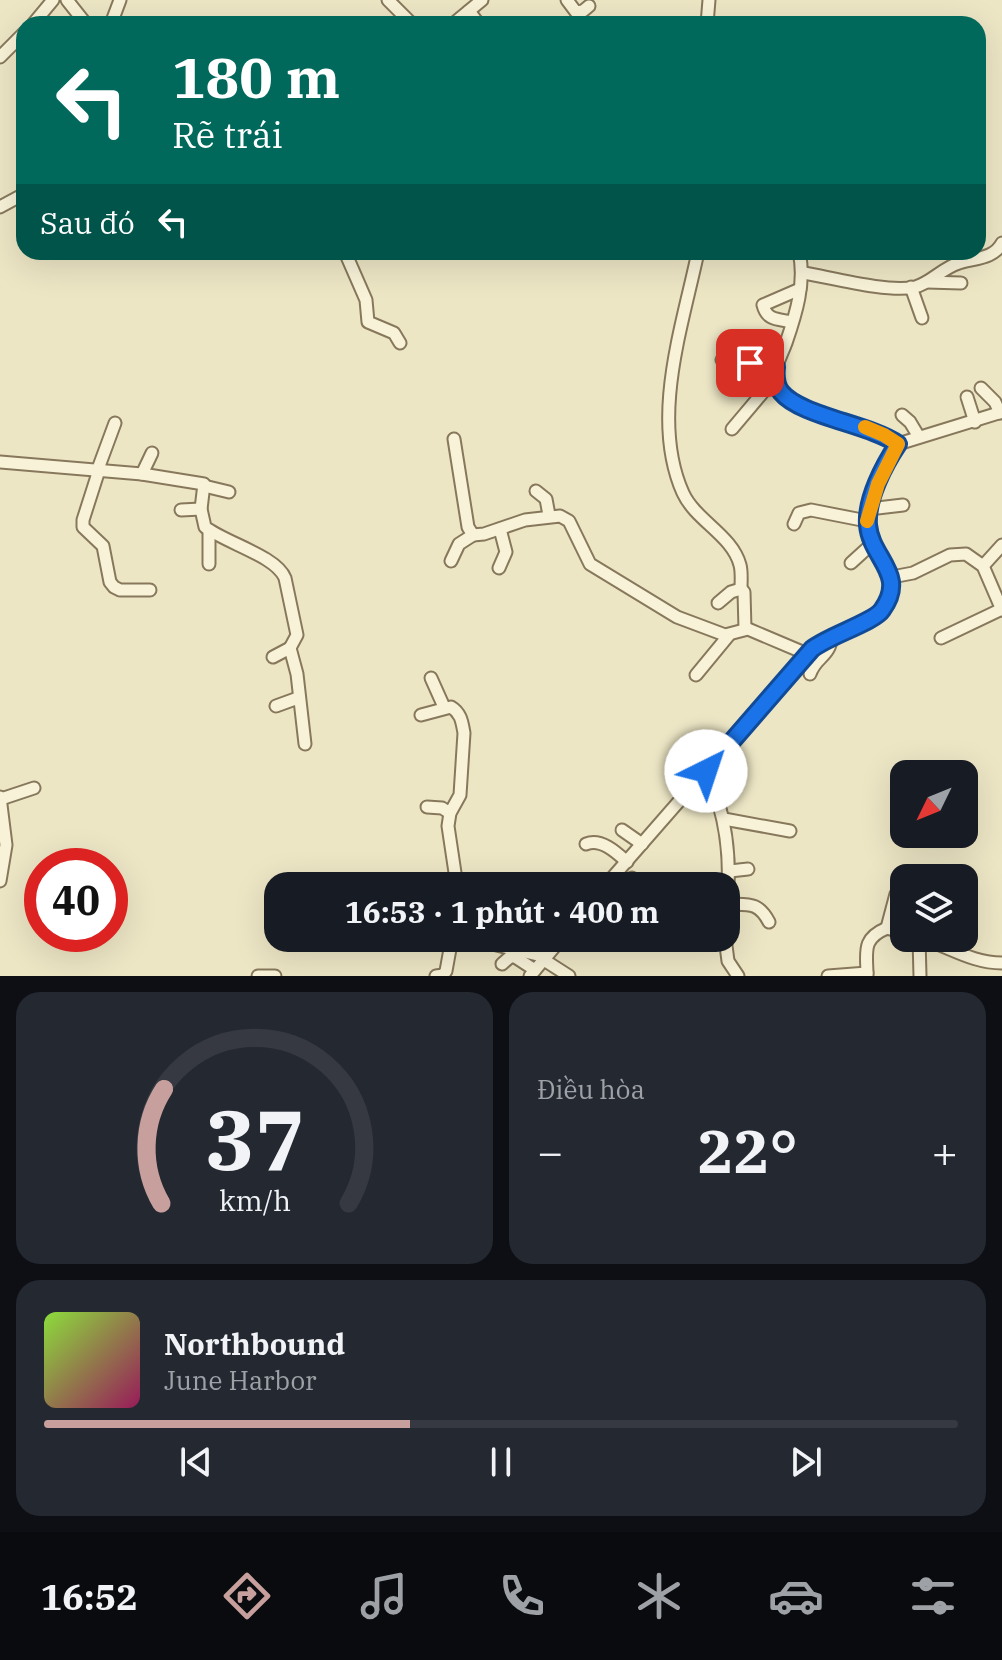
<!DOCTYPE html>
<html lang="vi">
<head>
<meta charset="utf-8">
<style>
	:root { --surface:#171b24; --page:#242831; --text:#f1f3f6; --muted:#9ea1a6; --line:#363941; --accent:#c79f9c }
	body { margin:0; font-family:"IBM Plex Serif",serif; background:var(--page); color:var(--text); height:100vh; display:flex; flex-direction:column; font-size:30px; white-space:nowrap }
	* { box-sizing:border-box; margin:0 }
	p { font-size:26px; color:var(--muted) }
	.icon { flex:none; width:44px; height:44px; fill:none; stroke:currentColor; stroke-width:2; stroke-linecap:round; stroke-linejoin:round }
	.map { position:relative; height:976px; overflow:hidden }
	.side { display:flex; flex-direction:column; gap:16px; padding:16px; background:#0d0f14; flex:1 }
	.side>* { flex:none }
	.hud { position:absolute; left:16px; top:16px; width:970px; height:244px; border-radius:24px; box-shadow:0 8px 32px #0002; background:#00695c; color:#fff; overflow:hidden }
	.needle { width:52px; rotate:227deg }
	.fabs { position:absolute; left:890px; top:760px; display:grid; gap:16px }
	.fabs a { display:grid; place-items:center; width:88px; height:88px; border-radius:16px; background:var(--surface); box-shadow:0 8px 32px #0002; font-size:40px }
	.speed { position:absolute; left:24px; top:848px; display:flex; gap:16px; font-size:40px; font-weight:700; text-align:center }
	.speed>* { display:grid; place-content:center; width:104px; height:104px; border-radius:50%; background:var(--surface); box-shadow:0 8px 32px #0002; line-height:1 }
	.speed .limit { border:12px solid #d22; background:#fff; color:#111 }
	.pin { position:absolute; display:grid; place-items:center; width:68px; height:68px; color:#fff; margin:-34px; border-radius:16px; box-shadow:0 4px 12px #0006 }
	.me { position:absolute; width:88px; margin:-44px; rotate:41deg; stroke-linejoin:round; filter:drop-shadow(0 0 6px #0008) }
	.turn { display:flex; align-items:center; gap:28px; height:168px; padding:0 24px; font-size:36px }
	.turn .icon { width:104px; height:104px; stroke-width:2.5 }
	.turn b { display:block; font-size:56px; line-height:68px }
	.then { display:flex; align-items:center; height:76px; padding:0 24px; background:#0003; gap:16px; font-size:30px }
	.big { font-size:60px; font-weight:700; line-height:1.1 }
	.side .card { flex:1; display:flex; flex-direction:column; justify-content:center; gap:12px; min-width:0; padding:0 28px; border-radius:24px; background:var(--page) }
	.side .dial { align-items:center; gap:0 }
	.dial svg { height:208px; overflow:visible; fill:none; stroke:var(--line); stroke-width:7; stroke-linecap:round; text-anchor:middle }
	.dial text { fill:var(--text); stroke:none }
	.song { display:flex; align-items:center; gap:24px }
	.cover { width:96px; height:96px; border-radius:12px; background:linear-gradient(135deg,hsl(90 70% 55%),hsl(330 70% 35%)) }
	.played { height:8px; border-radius:4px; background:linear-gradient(90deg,var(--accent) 40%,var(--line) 40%) }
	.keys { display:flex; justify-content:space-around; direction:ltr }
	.heat { display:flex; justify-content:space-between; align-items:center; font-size:44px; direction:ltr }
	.side .tiles { flex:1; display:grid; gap:16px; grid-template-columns:1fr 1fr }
	.card:last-child { grid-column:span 2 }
	.trip { position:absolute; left:264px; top:872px; width:476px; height:80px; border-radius:24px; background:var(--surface); box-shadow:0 8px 32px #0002; font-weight:700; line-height:80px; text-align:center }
	.menu { display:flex; height:128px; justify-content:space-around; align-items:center; background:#090b0e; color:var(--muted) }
	.menu .icon { width:56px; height:56px }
	.menu .current { color:var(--accent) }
	.menu b { font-size:36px; color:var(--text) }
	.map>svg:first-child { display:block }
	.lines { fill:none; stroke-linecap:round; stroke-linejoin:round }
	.minor-casing { stroke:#87785c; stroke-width:15 }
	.minor { stroke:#f8f2d8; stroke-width:11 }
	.route-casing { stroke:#114b97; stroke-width:20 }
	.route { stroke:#1a73e8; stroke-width:14 }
	.slow { stroke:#f59e0b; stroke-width:14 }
</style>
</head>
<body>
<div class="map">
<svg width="1002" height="976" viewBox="0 0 1002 976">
	<rect width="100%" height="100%" fill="#ede6c5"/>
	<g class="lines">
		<defs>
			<g id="minor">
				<polyline points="67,0 86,24"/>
				<polyline points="388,0 412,24"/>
				<polyline points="567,0 576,12 583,11 589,6"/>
				<polyline points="469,11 479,24"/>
				<polyline points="33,24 53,0"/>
				<polyline points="111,24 120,0"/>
				<polyline points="453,24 482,0"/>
				<polyline points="707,24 709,0"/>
				<polyline points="0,57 24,33"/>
				<polyline points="0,207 24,194"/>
				<polyline points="345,252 366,300 368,322 394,333 400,343"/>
				<path d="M698 252C682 328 650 419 683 493 696 521 732 535 740 565 742 572 741 581 741 589"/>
				<path d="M799 252C806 282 796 314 786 343 782 354 774 367 775 379 776 387 782 394 789 399 822 421 865 422 898 444"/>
				<path d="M804 273C833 278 889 293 915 287 931 283 942 268 959 263 974 258 994 259 1002 243"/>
				<polyline points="927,282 961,283"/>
				<polyline points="911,287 922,318"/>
				<path d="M792 322C778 319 767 321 763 305L800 289"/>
				<polyline points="722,360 776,367"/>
				<polyline points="981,388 995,402 1000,413"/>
				<polyline points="967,397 975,422"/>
				<polyline points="902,415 910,422 919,437"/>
				<polyline points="732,429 775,378"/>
				<polyline points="454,439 468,527 473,535 484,534 525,520 560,516 569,521 590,564 677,617 725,635 748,629 807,654"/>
				<path d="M0 462 142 474 204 484 201 509 205 527C226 543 276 556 285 578L297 635 290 648 297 674 305 744"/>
				<polyline points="98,469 115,423"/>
				<polyline points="99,470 83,520 83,527 103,546 110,582 114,587 120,590 150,590"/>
				<polyline points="142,474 152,453"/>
				<polyline points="204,486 229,492"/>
				<polyline points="536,491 546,499 549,515"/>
				<polyline points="869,509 903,505"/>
				<polyline points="181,510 201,509"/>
				<polyline points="794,524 799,513 811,510 867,521"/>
				<polyline points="451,561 459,544 473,535"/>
				<polyline points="851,563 873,543"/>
				<polyline points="209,564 209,531"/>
				<polyline points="983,566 1002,545"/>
				<polyline points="499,568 506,552 500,529"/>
				<polyline points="892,577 913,573 950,555 966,554 983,566 1002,610"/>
				<polyline points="718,603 731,592 741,589 744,592 745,629"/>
				<polyline points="941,638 1002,609"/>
				<polyline points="273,657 290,648"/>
				<path d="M810 674C816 656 830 658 832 635"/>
				<polyline points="696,675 729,635"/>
				<polyline points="431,678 444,707"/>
				<polyline points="276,706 298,698"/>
				<path d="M421 715 451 707C461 713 462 722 464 733L460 795 450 813 448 826 457 886"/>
				<polyline points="681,757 694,758 707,769"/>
				<path d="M706 771C728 816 732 863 726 913"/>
				<polyline points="0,797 6,845 0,881"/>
				<polyline points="1,799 34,788"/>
				<polyline points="427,807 442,808 450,813"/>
				<polyline points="724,819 790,831"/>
				<polyline points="622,830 642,844"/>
				<path d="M586 844C601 838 616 852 627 862"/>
				<polyline points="730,871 748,869"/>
				<path d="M605 886 812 649C845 622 890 629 892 577 885 562 873 549 869 532 862 505 883 466 898 444L1002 412"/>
				<polyline points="629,886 632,878"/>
				<path d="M727 904C748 905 758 901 769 922"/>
				<polyline points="887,928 896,894"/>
				<polyline points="468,938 546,957"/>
				<polyline points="699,938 726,942"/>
				<polyline points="725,938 728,961 738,976"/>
				<polyline points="919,938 920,976"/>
				<path d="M920 938C949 946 971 963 1002 963"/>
				<polyline points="544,960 569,976"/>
				<polyline points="502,964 510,957 515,957 535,970"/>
				<polyline points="258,976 275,976"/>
				<polyline points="436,976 443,975 446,971 452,938"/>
				<polyline points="530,976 562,938"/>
				<polyline points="828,976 867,973"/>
				<path d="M867 976C867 952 861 939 887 928L904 933"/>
			</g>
		</defs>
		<use href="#minor" class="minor-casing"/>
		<use href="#minor" class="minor"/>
	</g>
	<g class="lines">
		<defs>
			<path id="route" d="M706 771 812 649C828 636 874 622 882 610 908 574 871 559 868 525 866 499 884 465 898 444 869 424 800 416 781 392 775 384 775 376 776 367L750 363"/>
		</defs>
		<use href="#route" class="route-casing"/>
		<use href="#route" class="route"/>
		<polyline class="slow" points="865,427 884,435 898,444 878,484 867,521"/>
	</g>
</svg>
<div class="fabs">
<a><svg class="needle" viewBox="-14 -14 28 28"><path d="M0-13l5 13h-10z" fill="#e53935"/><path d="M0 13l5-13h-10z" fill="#9ea1a6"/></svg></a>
<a><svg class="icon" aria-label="layers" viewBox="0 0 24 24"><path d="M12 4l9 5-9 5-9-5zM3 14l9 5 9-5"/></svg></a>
</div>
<div class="speed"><div class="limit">40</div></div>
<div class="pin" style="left:750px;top:363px;background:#d93025"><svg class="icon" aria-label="arrive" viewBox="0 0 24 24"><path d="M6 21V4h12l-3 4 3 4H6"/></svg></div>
<svg class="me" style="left:706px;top:771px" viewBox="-20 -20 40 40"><circle r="19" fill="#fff"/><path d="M0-13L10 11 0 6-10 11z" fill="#1a73e8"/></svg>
<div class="trip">16:53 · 1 phút · 400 m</div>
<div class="hud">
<div class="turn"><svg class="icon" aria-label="left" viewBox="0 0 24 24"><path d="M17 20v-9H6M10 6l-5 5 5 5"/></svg><div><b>180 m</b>Rẽ trái</div></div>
<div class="then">Sau đó<svg class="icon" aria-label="left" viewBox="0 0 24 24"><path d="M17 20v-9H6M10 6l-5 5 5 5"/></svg></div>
</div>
</div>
<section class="side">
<div class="tiles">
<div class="card dial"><svg viewBox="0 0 100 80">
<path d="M14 69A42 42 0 1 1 86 69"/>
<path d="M14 69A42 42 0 0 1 15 25" stroke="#c79f9c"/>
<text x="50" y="56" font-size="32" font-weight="700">37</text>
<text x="50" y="72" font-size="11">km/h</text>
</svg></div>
<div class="card"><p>Điều hòa</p>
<div class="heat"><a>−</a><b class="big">22°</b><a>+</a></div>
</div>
<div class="card">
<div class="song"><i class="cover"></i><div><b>Northbound</b><p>June Harbor</p></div></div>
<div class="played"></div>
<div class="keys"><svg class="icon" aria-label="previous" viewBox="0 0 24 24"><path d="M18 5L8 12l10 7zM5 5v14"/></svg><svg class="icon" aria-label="pause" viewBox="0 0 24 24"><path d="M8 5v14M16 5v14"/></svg><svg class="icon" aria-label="next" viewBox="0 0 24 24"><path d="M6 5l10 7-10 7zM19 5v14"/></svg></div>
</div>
</div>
</section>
<nav class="menu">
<b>16:52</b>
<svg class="icon current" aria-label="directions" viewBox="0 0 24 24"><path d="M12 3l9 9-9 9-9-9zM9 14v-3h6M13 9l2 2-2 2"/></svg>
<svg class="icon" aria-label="music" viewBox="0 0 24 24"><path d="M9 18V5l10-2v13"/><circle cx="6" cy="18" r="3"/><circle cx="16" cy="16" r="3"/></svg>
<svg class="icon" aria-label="phone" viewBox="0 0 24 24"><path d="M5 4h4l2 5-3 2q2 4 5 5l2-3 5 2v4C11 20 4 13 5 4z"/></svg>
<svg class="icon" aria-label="climate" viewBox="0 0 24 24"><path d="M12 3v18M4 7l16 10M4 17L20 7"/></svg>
<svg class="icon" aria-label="car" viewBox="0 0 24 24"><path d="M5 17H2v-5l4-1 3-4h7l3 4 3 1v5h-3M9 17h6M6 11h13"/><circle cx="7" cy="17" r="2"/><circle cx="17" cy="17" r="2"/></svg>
<svg class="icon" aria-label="filters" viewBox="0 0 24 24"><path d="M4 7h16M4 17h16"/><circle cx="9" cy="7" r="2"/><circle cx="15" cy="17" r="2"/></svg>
</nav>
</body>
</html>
